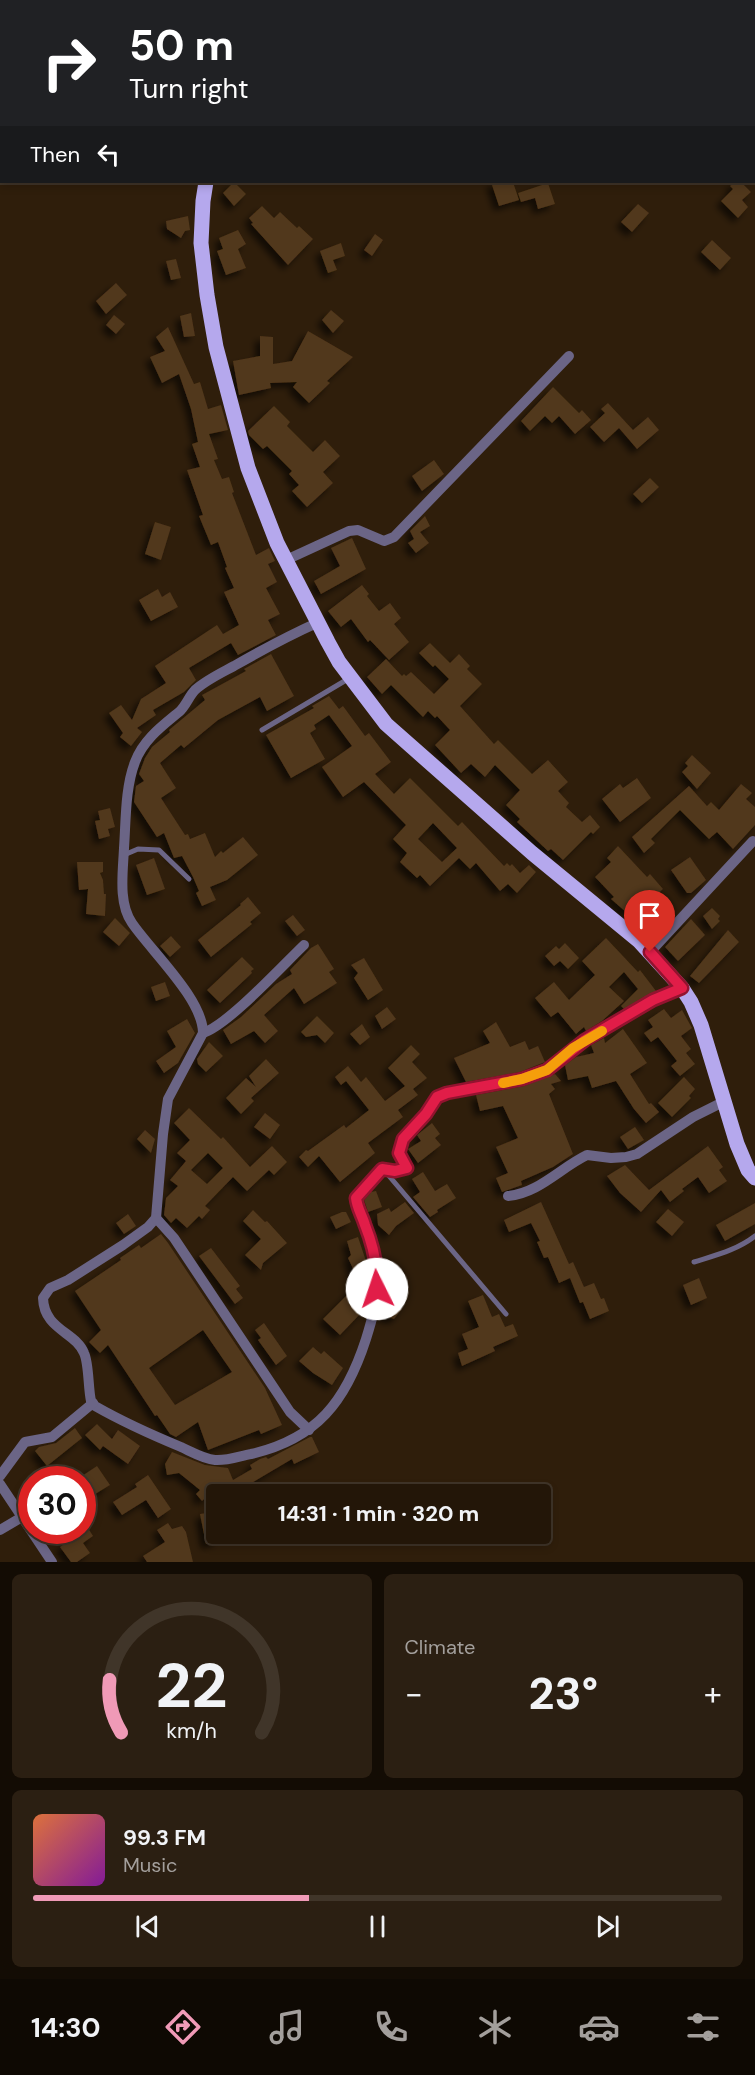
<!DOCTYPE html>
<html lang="en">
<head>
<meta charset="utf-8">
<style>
	:root { --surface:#231608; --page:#2b1f12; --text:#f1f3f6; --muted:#a39f9c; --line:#403529; --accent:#f09ab7 }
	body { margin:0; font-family:"DM Sans",sans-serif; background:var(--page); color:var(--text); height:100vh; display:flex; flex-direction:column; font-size:22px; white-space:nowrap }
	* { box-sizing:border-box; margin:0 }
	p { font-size:20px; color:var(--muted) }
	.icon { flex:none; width:33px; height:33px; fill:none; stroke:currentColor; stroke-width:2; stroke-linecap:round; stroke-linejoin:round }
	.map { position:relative; height:1562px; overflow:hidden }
	.sheet { display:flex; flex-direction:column; gap:12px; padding:12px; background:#130c04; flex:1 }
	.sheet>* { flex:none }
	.guide { position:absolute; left:0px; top:0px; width:756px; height:183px; box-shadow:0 3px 9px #0003,0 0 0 2px var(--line); background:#202124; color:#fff; overflow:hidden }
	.speed { position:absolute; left:18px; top:1466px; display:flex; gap:12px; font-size:30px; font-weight:700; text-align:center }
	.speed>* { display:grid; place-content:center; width:78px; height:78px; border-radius:50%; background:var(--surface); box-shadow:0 3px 9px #0003,0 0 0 2px var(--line); line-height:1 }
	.speed .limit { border:9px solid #d22; background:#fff; color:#111 }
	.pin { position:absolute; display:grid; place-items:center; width:51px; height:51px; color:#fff; margin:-62px -26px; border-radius:50% 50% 50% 0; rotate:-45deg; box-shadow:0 0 6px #0007 }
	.pin .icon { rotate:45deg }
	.me { position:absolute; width:66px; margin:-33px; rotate:356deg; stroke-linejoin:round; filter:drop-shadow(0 0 4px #0008) }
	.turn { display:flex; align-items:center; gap:21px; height:126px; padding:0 30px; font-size:27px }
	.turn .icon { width:78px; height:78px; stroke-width:2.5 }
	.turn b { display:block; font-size:42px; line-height:51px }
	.then { display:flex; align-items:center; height:57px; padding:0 30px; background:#0003; gap:12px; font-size:22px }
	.big { font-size:45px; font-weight:700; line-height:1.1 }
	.sheet .tile { flex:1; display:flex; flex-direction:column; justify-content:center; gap:9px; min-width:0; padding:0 21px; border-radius:9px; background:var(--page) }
	.sheet .dial { align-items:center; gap:0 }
	.dial svg { height:156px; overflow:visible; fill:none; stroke:var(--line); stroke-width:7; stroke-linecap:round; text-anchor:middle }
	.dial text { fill:var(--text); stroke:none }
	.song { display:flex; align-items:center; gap:18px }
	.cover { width:72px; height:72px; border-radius:9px; background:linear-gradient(135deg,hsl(20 70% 55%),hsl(290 70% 35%)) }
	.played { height:6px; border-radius:3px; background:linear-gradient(90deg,var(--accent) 40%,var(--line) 40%) }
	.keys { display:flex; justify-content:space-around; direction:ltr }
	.heat { display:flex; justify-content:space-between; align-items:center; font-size:33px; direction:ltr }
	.sheet .tiles { flex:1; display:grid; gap:12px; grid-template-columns:1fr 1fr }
	.tile:last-child { grid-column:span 2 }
	.trip { position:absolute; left:206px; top:1484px; width:345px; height:60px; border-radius:6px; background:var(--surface); box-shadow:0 3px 9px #0003,0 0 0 2px var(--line); font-weight:700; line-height:60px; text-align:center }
	.dock { display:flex; height:96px; justify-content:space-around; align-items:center; background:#0e0903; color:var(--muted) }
	.dock .icon { width:42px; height:42px }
	.dock .active { color:var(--accent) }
	.dock b { font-size:27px; color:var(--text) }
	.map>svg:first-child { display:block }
	.building { fill:#51371b; fill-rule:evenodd; filter:url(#shadow) }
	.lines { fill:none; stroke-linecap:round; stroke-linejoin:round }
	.service { stroke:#6b6586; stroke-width:5 }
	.minor { stroke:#6b6586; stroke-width:10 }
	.primary { stroke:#b5a8ed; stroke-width:15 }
	.route-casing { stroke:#92132f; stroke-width:15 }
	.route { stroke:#e11d48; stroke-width:10 }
	.slow { stroke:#f59e0b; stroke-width:10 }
</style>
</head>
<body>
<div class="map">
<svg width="755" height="1562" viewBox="0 0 755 1562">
	<defs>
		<filter id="shadow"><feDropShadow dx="-5" dy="5" stdDeviation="3" flood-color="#0009"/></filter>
	</defs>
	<rect width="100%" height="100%" fill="#2f1e0b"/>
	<g class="building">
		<polygon points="234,182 246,194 234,206 223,193"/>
		<polygon points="491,182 513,182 519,200 499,206"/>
		<polygon points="735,182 741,182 751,192 742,200 748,207 738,218 721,201 733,189 730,186"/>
		<polygon points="548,183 555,204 538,209 535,198 521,202 518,193"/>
		<polygon points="638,204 649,213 632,232 621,222"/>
		<polygon points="262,206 274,218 280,212 297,228 299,226 313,239 288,265 251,224 253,223 249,218"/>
		<polygon points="188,216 190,230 185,231 181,238 167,229 166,221"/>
		<polygon points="238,230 246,244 238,249 246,268 226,275 217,251 223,249 219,238"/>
		<polygon points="375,234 383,240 372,256 364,250"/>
		<polygon points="712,240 731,258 720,270 701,252"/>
		<polygon points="341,243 345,256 333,260 337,270 328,273 320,251"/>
		<polygon points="176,259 181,278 171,280 166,261"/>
		<polygon points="116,283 127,295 106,314 96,301"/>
		<polygon points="331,310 344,321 333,333 322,320"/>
		<polygon points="191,313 195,336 184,337 180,316"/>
		<polygon points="114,315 125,324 116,334 106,325"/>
		<polygon points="168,327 194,384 200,382 208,409 221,405 228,430 209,434 218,459 214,460 222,479 229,477 234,492 232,493 256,555 269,548 275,561 268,564 277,582 266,588 280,614 268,620 276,635 238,655 231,643 189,668 196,680 184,692 153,710 156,715 137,728 142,732 131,746 120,737 123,733 109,713 121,705 132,720 141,699 166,683 155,666 217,625 223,634 239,625 224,592 234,588 225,568 227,567 218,542 211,545 199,516 203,515 187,470 200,467 192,444 198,442 191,409 179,374 162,383 150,357 165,351 156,337"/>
		<polygon points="308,331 353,357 327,381 330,383 309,403 293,387 297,382 270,383 271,388 239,395 233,361 260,356 260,336 273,337 273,364 292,361"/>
		<polygon points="553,387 579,413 582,410 591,420 575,434 559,416 552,423 545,416 530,431 521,421"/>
		<polygon points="608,403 633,430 648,417 659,430 637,449 619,428 604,442 590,427 605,413 601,409"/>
		<polygon points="274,406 290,422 287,426 313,452 325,440 340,456 323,472 333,483 307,507 292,491 299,485 289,474 292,471 267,446 263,449 249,435 248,431"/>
		<polygon points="434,460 444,474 422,491 412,476"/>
		<polygon points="650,478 659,487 642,503 633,494"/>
		<polygon points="425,516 430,526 420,532 429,543 416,553 408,543 414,539 410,531"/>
		<polygon points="155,522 171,527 161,560 145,554"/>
		<polygon points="352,538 366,569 321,594 314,581 340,566 331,548"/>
		<polygon points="362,585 369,594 367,596 379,611 390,603 401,618 394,624 409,642 389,660 370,640 368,642 351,619 341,627 328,611"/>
		<polygon points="158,589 162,597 170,592 178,607 151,621 139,600"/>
		<polygon points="430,643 450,663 459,654 470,666 467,669 482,684 460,706 494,744 498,740 532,774 548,760 568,782 558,791 569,803 566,807 582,822 590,815 600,827 593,834 591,832 563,860 551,849 548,851 517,822 520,819 506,805 520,790 495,765 485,777 471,764 461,773 435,745 450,730 437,716 435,718 428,711 423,717 391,685 382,694 367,677 386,659 402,676 404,674 406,676 411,672 434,694 449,679 435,665 433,667 419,653"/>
		<polygon points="271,654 294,696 267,711 260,697 218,720 184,748 181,745 160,763 176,788 161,798 185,835 188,834 190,839 205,833 215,857 221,851 223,853 243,837 258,855 227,880 210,887 216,900 202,906 196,893 199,891 193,877 182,856 174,858 164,833 157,837 134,802 136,786 144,781 139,774 145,758 152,747 170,732 169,730 205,700 202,695 246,671 244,669"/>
		<path d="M329 696 339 709 343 706 365 736 369 733 391 762 375 774 394 794 410 778 458 826 462 822 504 866 507 863 510 866 512 864 520 873 529 865 536 872 517 893 508 884 500 891 476 863 470 869 459 858 430 886 420 875 417 878 400 862 407 853 393 839 406 825 364 782 343 797 322 767 352 746 329 715 314 725 316 729 310 733 325 759 291 778 266 735 314 708 312 706ZM433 823 457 848 442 862 418 839Z"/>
		<polygon points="692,755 711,773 697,789 682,772 688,766 685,763"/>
		<polygon points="637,778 651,798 620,822 602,799 620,784 623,788"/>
		<polygon points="741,784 752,793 746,799 755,807 755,825 733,849 717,832 709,839 680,810 651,839 655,843 644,853 632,837 689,786 707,806 711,802 719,810"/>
		<polygon points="110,808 115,827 108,829 110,836 99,839 95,821 100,820 98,811"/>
		<polygon points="618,846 647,877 650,874 663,889 650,901 660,913 652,920 636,903 627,913 611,899 614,897 595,877 611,862 607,858"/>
		<polygon points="690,857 706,880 691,893 687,893 671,870"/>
		<polygon points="154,858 165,889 147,895 136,865"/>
		<polygon points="77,862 103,862 103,872 100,873 103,880 104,894 106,894 105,916 86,914 88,889 79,890"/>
		<polygon points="248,897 261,913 250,922 252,924 211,957 198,940 241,905 240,904"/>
		<polygon points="712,908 720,916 718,919 720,921 712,929 703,916"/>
		<polygon points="293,915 305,930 297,936 285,921"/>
		<polygon points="115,918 130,933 119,946 103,932"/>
		<polygon points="691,919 705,935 678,961 665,947"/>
		<polygon points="728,930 739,942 699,983 690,976"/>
		<polygon points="171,936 181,947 170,957 160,946"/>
		<polygon points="606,938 638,972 640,970 656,991 624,1009 621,1006 638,989 624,972 609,987 624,1001 602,1021 586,1031 584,1027 576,1034 558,1012 551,1017 535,998 554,982 569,1000 595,975 582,961"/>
		<polygon points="565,943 579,958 568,969 560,961 554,966 545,956 556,946 559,949"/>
		<polygon points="318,944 334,969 329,972 337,983 304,1004 294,988 264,1015 278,1031 265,1043 254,1031 231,1044 223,1030 241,1017 276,984 292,974 290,970 311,948"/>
		<polygon points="242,957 254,969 251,971 252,973 220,1003 207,990"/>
		<polygon points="364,958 383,990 368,1000 354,978 358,973 351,965"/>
		<polygon points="165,982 170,996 156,1001 151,987"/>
		<polygon points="387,1007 396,1019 382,1029 375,1016"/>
		<polygon points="664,1009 671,1018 682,1010 692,1028 681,1036 691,1049 686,1053 695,1064 680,1076 671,1066 677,1061 658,1037 651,1042 644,1033 653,1027 648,1020"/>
		<polygon points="317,1016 334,1033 325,1043 317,1035 306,1037 301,1032"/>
		<polygon points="187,1019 195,1033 178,1063 164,1073 156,1061 176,1047 167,1031"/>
		<polygon points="496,1022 510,1047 525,1041 529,1050 538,1046 545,1062 520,1072 466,1082 454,1058 490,1043 483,1031"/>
		<polygon points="362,1024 370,1037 360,1045 350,1034"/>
		<polygon points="623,1029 647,1063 630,1074 649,1104 651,1103 659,1112 646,1123 634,1109 616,1081 592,1088 588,1076 568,1080 565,1065 576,1057 594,1053 591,1045 604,1038 605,1043"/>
		<polygon points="209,1042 223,1056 206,1072 198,1064 197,1059"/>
		<polygon points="411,1045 420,1054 412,1062 427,1078 413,1089 418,1095 398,1110 403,1117 368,1143 375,1153 340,1182 319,1156 308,1167 299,1157 306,1150 308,1151 344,1125 346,1128 369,1110 346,1081 341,1085 335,1077 348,1066 361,1082 366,1077 385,1101 405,1086 388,1068"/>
		<polygon points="266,1059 279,1073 251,1098 254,1101 241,1114 226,1098 246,1078 256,1087 249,1076"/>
		<polygon points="555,1074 561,1081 551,1084 555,1089 549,1094 573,1154 553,1167 521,1181 522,1185 502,1192 496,1178 508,1173 496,1147 518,1138 503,1106 480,1111 476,1095 524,1086"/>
		<polygon points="684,1077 695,1089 689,1096 691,1098 672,1117 658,1103"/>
		<path d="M189 1108 221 1139 223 1137 250 1167 272 1146 287 1162 274 1175 269 1170 247 1191 233 1177 205 1206 210 1210 202 1219 199 1216 187 1228 176 1218 171 1223 164 1215 166 1198 178 1186 170 1180 186 1161 177 1153 190 1140 174 1123ZM208 1153 223 1168 207 1184 191 1170Z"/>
		<polygon points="265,1113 280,1125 270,1139 254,1127"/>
		<polygon points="432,1123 440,1134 435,1138 441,1145 418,1163 408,1149 421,1141 417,1135"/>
		<polygon points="635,1127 644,1140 628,1149 620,1137"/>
		<polygon points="145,1130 155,1139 151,1153 137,1139"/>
		<polygon points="708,1146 723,1167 719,1170 727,1181 709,1193 698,1177 682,1189 684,1191 670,1202 661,1190 641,1212 620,1193 607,1176 625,1165 649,1190"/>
		<polygon points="423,1172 435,1191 447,1184 456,1198 437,1210 438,1212 430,1217 413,1197 420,1192 412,1179"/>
		<polygon points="376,1191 382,1207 368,1212 364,1200 371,1192"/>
		<polygon points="405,1202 414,1213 396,1226 389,1235 378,1225 377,1214 389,1208 391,1212"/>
		<polygon points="541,1202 569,1264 573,1262 584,1287 594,1283 601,1299 604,1298 609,1311 590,1319 583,1302 580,1303 570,1278 559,1283 548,1257 544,1258 537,1242 540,1241 531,1223 509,1232 504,1220"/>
		<polygon points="755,1203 755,1224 725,1241 716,1225"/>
		<polygon points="668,1209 684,1222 672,1236 656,1222"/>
		<polygon points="253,1210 265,1222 267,1221 287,1243 263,1263 261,1270 245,1255 261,1239 243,1221"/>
		<polygon points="342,1212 346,1212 351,1222 336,1229 330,1217"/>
		<polygon points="128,1214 136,1226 124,1234 116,1223"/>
		<path d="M161 1234 168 1243 265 1388 282 1425 261 1434 259 1430 208 1450 198 1422 176 1437 170 1434 157 1415 155 1416 108 1345 100 1353 89 1342 101 1330 75 1291 121 1260 120 1258 139 1245 141 1248ZM203 1330 232 1372 175 1405 149 1368Z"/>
		<polygon points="358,1237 367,1264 364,1272 358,1279 348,1258 351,1255 347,1241"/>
		<polygon points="211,1248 240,1286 236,1289 243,1298 235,1304 199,1256"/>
		<polygon points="699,1278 707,1298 691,1305 683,1285"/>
		<polygon points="391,1279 406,1285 398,1308 402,1309 394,1319 383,1315 387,1302 384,1301"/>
		<polygon points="354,1288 364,1298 356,1306 362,1312 340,1335 323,1319"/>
		<polygon points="483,1295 492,1317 499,1314 505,1327 513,1324 518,1336 493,1347 495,1351 462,1366 458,1353 468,1349 462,1334 479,1327 468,1301"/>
		<polygon points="264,1323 287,1356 276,1365 258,1340 261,1338 255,1330"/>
		<polygon points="313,1347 321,1354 324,1351 343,1368 332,1385 313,1373 299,1361"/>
		<polygon points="97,1424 112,1439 118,1430 140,1446 128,1464 103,1446 100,1450 85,1435"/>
		<polygon points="75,1428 82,1438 47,1466 35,1451 39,1447 56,1443"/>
		<polygon points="310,1437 312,1437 319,1452 294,1464 292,1459 233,1494 221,1494 218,1486 202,1501 196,1494 200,1490 179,1473 167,1475 165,1464 172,1452 205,1465 228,1468 233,1480 252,1469 250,1465 260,1459 266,1457 268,1459"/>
		<polygon points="97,1466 110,1485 82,1502 82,1476"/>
		<polygon points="148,1475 171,1509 158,1518 146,1500 122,1515 113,1502 137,1487 135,1484"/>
		<polygon points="213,1512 218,1541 206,1544 200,1514"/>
		<polygon points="168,1523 172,1529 182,1526 186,1532 193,1562 147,1562 143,1556 165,1542 157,1530"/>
		<polygon points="88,1528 93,1536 83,1543 90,1553 77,1562 71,1562 60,1547"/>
	</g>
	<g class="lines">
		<g class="service">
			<polyline points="262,730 348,679"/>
			<polyline points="124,855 138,849 159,850 189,879"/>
			<polyline points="384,1170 506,1314"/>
			<path d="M694 1262C716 1255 737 1250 755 1236"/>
		</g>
		<g class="minor">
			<polyline points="278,2 279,0"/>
			<polyline points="286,560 349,531 358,530 384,541 394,537 569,356"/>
			<path d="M319 622C290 635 262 650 234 666 221 673 206 680 195 690 189 696 186 706 179 712 162 726 143 740 135 762 125 788 126 820 124 848 123 872 118 903 132 923 151 951 203 999 203 1033L168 1099 163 1134 156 1218 148 1227 123 1245 68 1280 50 1288 43 1298C44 1330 76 1332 84 1353 89 1363 88 1388 91 1401L95 1406C123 1422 152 1435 181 1447 192 1452 204 1459 215 1460 227 1461 240 1456 251 1454 317 1439 346 1401 366 1339 372 1320 379 1296 377 1277 376 1258 372 1241 365 1224 362 1215 357 1208 356 1198L382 1169 395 1171 407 1168 399 1153 402 1141 426 1114 437 1097 447 1093 522 1079 547 1070 585 1040 653 1000 682 988"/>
			<polyline points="650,952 753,841"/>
			<path d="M203 1033C228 1025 282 966 304 945"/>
			<path d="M508 1196C539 1193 560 1168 587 1155L611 1158 626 1157 637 1154 693 1117 723 1102"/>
			<polyline points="156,1218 174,1238 290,1412 309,1430"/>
			<polyline points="0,1476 25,1442 52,1437 93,1403"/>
			<polyline points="0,1484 52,1562"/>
			<polyline points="0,1530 22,1517"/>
		</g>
		<g class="primary">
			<polyline points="189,0 189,2"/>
			<polyline points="206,182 203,201 201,243 207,295 216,347 239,434 248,468 277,543 328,642 339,662 386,724 532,853 639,941 682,988 691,1002 701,1025 737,1144 748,1170 755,1178"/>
		</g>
	</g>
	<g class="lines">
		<defs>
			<path id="route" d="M377 1289C378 1267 373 1245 365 1225 362 1215 357 1208 356 1198L382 1169 395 1171 407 1168 399 1153 403 1139 426 1114 437 1097 447 1093 522 1079 547 1070 585 1040 653 1000 682 988 650 952"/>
		</defs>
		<use href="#route" class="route-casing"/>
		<use href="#route" class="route"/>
		<polyline class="slow" points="503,1083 522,1079 547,1070 573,1048 602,1031"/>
	</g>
</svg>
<div class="speed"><div class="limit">30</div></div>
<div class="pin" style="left:650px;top:952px;background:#d93025"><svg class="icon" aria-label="arrive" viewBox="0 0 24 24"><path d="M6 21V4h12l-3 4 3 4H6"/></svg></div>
<svg class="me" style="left:377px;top:1289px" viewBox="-20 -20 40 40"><circle r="19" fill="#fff"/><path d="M0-13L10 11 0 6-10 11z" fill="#e11d48"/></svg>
<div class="trip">14:31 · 1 min · 320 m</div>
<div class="guide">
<div class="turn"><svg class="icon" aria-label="right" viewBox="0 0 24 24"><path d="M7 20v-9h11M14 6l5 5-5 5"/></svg><div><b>50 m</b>Turn right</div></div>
<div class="then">Then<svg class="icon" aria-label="left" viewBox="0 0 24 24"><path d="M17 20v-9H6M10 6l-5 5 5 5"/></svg></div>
</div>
</div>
<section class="sheet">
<div class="tiles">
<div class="tile dial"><svg viewBox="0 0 100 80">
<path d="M14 69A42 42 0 1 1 86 69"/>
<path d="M14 69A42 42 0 0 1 8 42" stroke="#f09ab7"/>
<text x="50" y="56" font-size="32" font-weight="700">22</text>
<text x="50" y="72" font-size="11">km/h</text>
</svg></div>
<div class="tile"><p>Climate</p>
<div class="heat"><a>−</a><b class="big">23°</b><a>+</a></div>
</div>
<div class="tile">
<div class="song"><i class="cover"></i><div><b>99.3 FM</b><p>Music</p></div></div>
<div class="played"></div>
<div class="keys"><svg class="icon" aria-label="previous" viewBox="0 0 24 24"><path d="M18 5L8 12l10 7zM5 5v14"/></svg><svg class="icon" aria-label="pause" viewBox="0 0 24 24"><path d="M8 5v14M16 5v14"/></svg><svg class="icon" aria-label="next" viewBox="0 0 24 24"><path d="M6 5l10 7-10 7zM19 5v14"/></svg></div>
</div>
</div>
</section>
<nav class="dock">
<b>14:30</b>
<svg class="icon active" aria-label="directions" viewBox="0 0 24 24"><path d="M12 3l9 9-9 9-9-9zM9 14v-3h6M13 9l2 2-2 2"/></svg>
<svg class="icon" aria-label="music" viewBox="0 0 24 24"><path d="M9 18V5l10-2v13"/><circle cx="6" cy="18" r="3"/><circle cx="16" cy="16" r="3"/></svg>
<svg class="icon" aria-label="phone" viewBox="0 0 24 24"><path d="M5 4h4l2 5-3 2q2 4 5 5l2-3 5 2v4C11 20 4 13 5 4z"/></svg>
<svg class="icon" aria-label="climate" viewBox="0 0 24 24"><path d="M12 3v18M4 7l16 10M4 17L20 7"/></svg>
<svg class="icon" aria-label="car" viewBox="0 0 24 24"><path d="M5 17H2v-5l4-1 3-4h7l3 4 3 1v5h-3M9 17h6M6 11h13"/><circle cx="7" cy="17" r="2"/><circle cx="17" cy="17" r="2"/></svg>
<svg class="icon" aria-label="filters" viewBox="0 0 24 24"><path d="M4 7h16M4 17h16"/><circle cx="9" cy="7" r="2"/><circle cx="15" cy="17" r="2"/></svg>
</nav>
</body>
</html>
